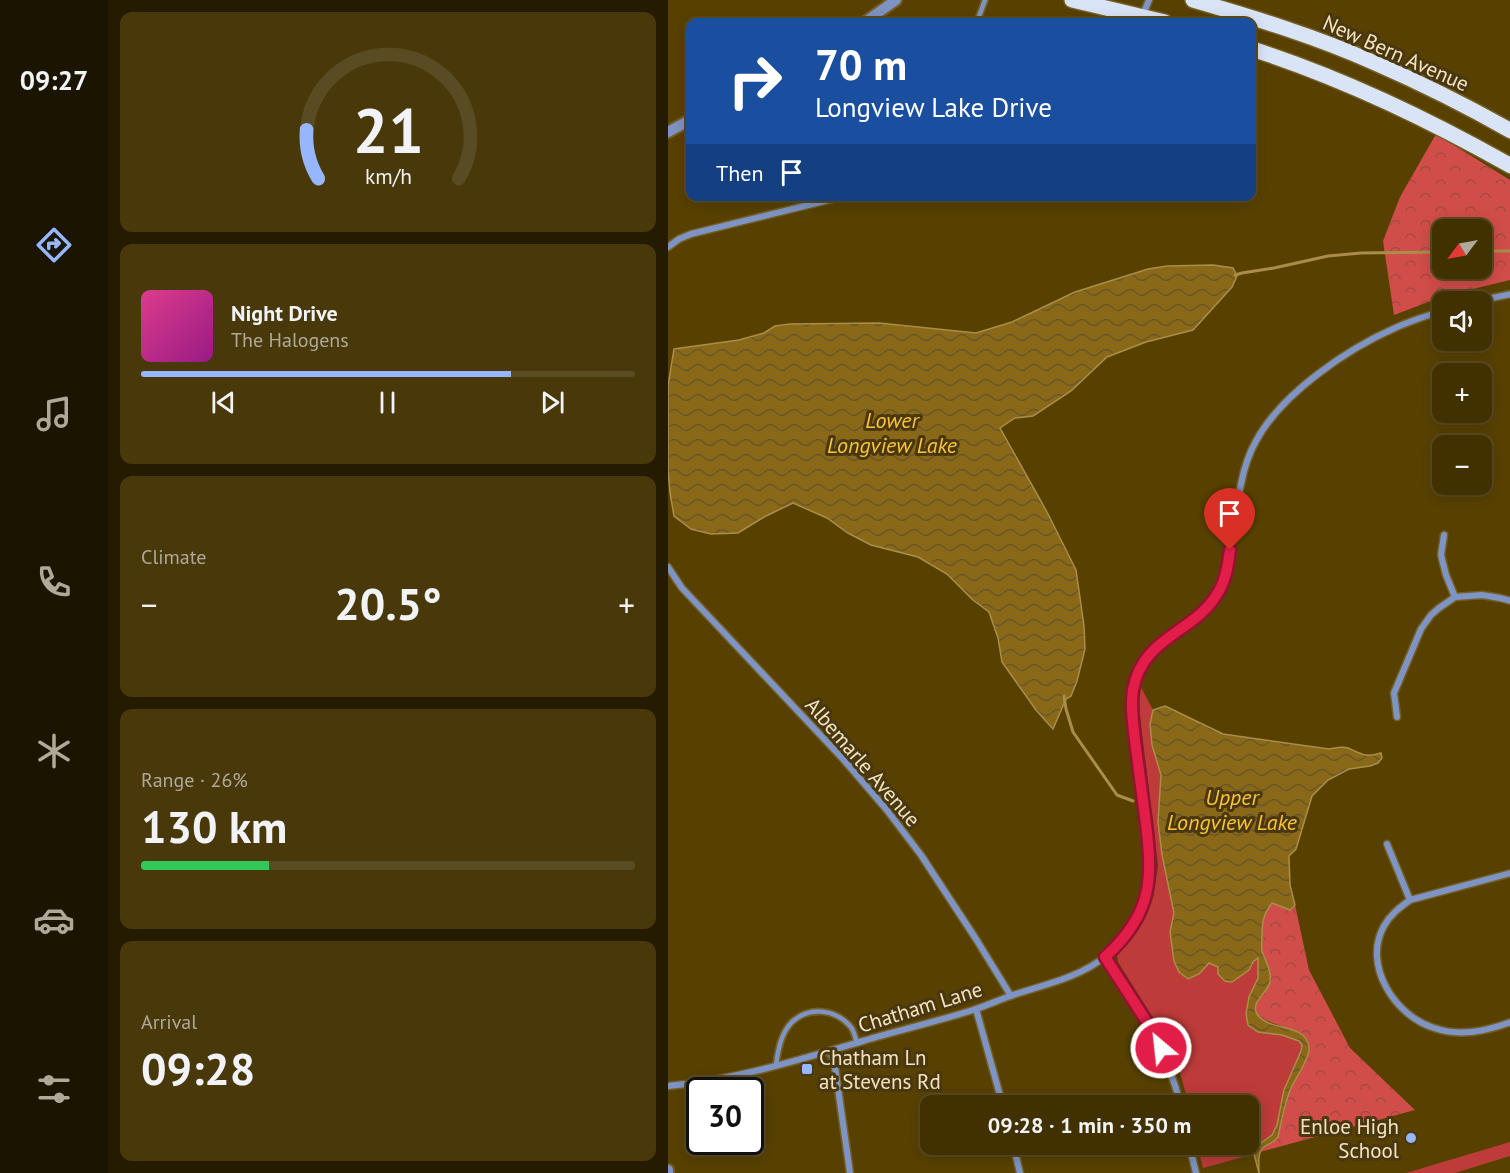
<!DOCTYPE html>
<html lang="en">
<head>
<meta charset="utf-8">
<style>
	:root { --surface:#423100; --page:#49390a; --text:#f1f3f6; --muted:#aea999; --line:#5a4c22; --accent:#96b6fd }
	body { margin:0; font-family:"PT Sans",sans-serif; background:var(--page); color:var(--text); height:100vh; display:flex; flex-direction:column; font-size:22px; white-space:nowrap }
	* { box-sizing:border-box; margin:0 }
	p { font-size:20px; color:var(--muted) }
	.icon { flex:none; width:33px; height:33px; fill:none; stroke:currentColor; stroke-width:2; stroke-linecap:round; stroke-linejoin:round }
	.map { position:relative; flex:1; overflow:hidden }
	.side { display:flex; flex-direction:column; gap:12px; padding:12px; background:#241b00; width:560px }
	.side>* { flex:none }
	.top-card { position:absolute; left:18px; top:18px; width:570px; height:183px; border-radius:12px; box-shadow:0 3px 15px #0003,0 0 0 2px var(--line); background:#1a4fa0; color:#fff; overflow:hidden }
	.needle { width:39px; rotate:238deg }
	.tools { position:absolute; left:764px; top:219px; display:grid; gap:12px }
	.tools a { display:grid; place-items:center; width:60px; height:60px; border-radius:12px; background:var(--surface); box-shadow:0 3px 15px #0003,0 0 0 2px var(--line); font-size:30px }
	.speed { position:absolute; left:18px; top:1077px; display:flex; gap:12px; font-size:30px; font-weight:700; text-align:center }
	.speed>* { display:grid; place-content:center; width:78px; height:78px; border-radius:50%; background:var(--surface); box-shadow:0 3px 15px #0003,0 0 0 2px var(--line); line-height:1 }
	.speed .limit { border:3px solid #111; border-radius:9px; background:#fff; color:#111 }
	.pin { position:absolute; display:grid; place-items:center; width:51px; height:51px; color:#fff; margin:-62px -26px; border-radius:50% 50% 50% 0; rotate:-45deg; box-shadow:0 0 6px #0007 }
	.pin .icon { rotate:45deg }
	.me { position:absolute; width:66px; margin:-33px; rotate:332deg; stroke-linejoin:round; filter:drop-shadow(0 0 4px #0008) }
	.turn { display:flex; align-items:center; gap:21px; height:126px; padding:0 30px; font-size:27px }
	.turn .icon { width:78px; height:78px; stroke-width:2.5 }
	.turn b { display:block; font-size:42px; line-height:51px }
	.then { display:flex; align-items:center; height:57px; padding:0 30px; background:#0003; gap:12px; font-size:22px }
	.big { font-size:45px; font-weight:700; line-height:1.1 }
	.side .tile { flex:1; display:flex; flex-direction:column; justify-content:center; gap:9px; min-width:0; padding:0 21px; border-radius:12px; background:var(--page) }
	.side .dial { align-items:center; gap:0 }
	.dial svg { height:156px; overflow:visible; fill:none; stroke:var(--line); stroke-width:7; stroke-linecap:round; text-anchor:middle }
	.dial text { fill:var(--text); stroke:none }
	.song { display:flex; align-items:center; gap:18px }
	.cover { width:72px; height:72px; border-radius:9px; background:linear-gradient(135deg,hsl(330 70% 55%),hsl(310 70% 35%)) }
	.played { height:6px; border-radius:3px; background:linear-gradient(90deg,var(--accent) 75%,var(--line) 75%) }
	.keys { display:flex; justify-content:space-around; direction:ltr }
	.heat { display:flex; justify-content:space-between; align-items:center; font-size:33px; direction:ltr }
	.charge { height:9px; border-radius:4px; background:linear-gradient(90deg,#34c759 26%,var(--line) 0) }
	.trip { position:absolute; left:252px; top:1095px; width:339px; height:60px; border-radius:12px; background:var(--surface); box-shadow:0 3px 15px #0003,0 0 0 2px var(--line); font-weight:700; line-height:60px; text-align:center }
	main { display:flex; flex:1; min-height:0 }
	.dock { display:flex; flex-direction:column; width:108px; justify-content:space-around; align-items:center; background:#1a1400; color:var(--muted) }
	.dock .icon { width:42px; height:42px }
	.dock .on { color:var(--accent) }
	.dock b { font-size:27px; color:var(--text) }
	.map>svg:first-child { display:block }
	.grass { fill:#bd3b39 }
	.forest { fill:url(#forest-crowns); fill-rule:evenodd }
	.water { fill:url(#water-waves); stroke:#a98e4a; stroke-width:1.5 }
	.lines { fill:none; stroke-linecap:round; stroke-linejoin:round }
	.stream { stroke:#a98e4a; stroke-width:3 }
	.service-casing { stroke:#745e23; stroke-width:8 }
	.minor-casing { stroke:#745e23; stroke-width:9 }
	.tertiary-casing { stroke:#745e23; stroke-width:14 }
	.primary-casing { stroke:#745e23; stroke-width:18 }
	.service { stroke:#7e94c4; stroke-width:4.5 }
	.minor { stroke:#7e94c4; stroke-width:6 }
	.tertiary { stroke:#7e94c4; stroke-width:10 }
	.primary { stroke:#dae4f7; stroke-width:15 }
	.route-casing { stroke:#92132f; stroke-width:15 }
	.route { stroke:#e11d48; stroke-width:10 }
	.poi-dot { fill:#96b6fd; stroke:#49380f; stroke-width:2 }
	.labels { text-anchor:middle; dominant-baseline:central; stroke-width:6; stroke-linejoin:round; paint-order:stroke }
	.street-label { font-size:21px; fill:#f5e3c0; stroke:#49380f }
	.poi-label { font-size:21px; fill:#f5e3c0; stroke:#49380f; text-anchor:start }
	.water-label { font-size:22px; font-style:italic; fill:#fbc336; stroke:#49380f }
</style>
</head>
<body>
<main>
<nav class="dock">
<b>09:27</b>
<svg class="icon on" aria-label="directions" viewBox="0 0 24 24"><path d="M12 3l9 9-9 9-9-9zM9 14v-3h6M13 9l2 2-2 2"/></svg>
<svg class="icon" aria-label="music" viewBox="0 0 24 24"><path d="M9 18V5l10-2v13"/><circle cx="6" cy="18" r="3"/><circle cx="16" cy="16" r="3"/></svg>
<svg class="icon" aria-label="phone" viewBox="0 0 24 24"><path d="M5 4h4l2 5-3 2q2 4 5 5l2-3 5 2v4C11 20 4 13 5 4z"/></svg>
<svg class="icon" aria-label="climate" viewBox="0 0 24 24"><path d="M12 3v18M4 7l16 10M4 17L20 7"/></svg>
<svg class="icon" aria-label="car" viewBox="0 0 24 24"><path d="M5 17H2v-5l4-1 3-4h7l3 4 3 1v5h-3M9 17h6M6 11h13"/><circle cx="7" cy="17" r="2"/><circle cx="17" cy="17" r="2"/></svg>
<svg class="icon" aria-label="filters" viewBox="0 0 24 24"><path d="M4 7h16M4 17h16"/><circle cx="9" cy="7" r="2"/><circle cx="15" cy="17" r="2"/></svg>
</nav>
<section class="side">
<div class="tile dial"><svg viewBox="0 0 100 80">
<path d="M14 69A42 42 0 1 1 86 69"/>
<path d="M14 69A42 42 0 0 1 8 44" stroke="#96b6fd"/>
<text x="50" y="56" font-size="32" font-weight="700">21</text>
<text x="50" y="72" font-size="11">km/h</text>
</svg></div>
<div class="tile">
<div class="song"><i class="cover"></i><div><b>Night Drive</b><p>The Halogens</p></div></div>
<div class="played"></div>
<div class="keys"><svg class="icon" aria-label="previous" viewBox="0 0 24 24"><path d="M18 5L8 12l10 7zM5 5v14"/></svg><svg class="icon" aria-label="pause" viewBox="0 0 24 24"><path d="M8 5v14M16 5v14"/></svg><svg class="icon" aria-label="next" viewBox="0 0 24 24"><path d="M6 5l10 7-10 7zM19 5v14"/></svg></div>
</div>
<div class="tile"><p>Climate</p>
<div class="heat"><a>−</a><b class="big">20.5°</b><a>+</a></div>
</div>
<div class="tile"><p>Range · 26%</p><b class="big">130 km</b><div class="charge"></div></div>
<div class="tile"><p>Arrival</p><b class="big">09:28</b></div>
</section>
<div class="map">
<svg width="843" height="1173" viewBox="0 0 843 1173">
	<defs>
		<pattern id="forest-crowns" width="20" height="18" patternUnits="userSpaceOnUse" patternTransform="scale(1.5)"><rect width="20" height="18" fill="#d14d49"/><path d="M2 6a3 3 0 1 1 6 0M12 15a3 3 0 1 1 6 0" fill="none" stroke="#a24a44"/></pattern>
		<pattern id="water-waves" width="16" height="10" patternUnits="userSpaceOnUse" patternTransform="scale(1.5)"><rect width="16" height="10" fill="#896918"/><path d="M0 5q4-4 8 0t8 0" fill="none" stroke="#6a5629"/></pattern>
	</defs>
	<rect width="100%" height="100%" fill="#584100"/>
	<g class="grass">
		<path d="M473 687 485 710 482 724 484 745 493 775 490 822 494 855 506 914 502 932 506 961 511 971 531 974 541 962 550 967 581 970 585 962 590 957V978L581 997 590 1032C604 1032 624 1034 634 1045L633 1051 616 1090 609 1125 604 1135 589 1146 586 1154 535 1168 529 1145 580 1144V1106L521 1105 509 1062 495 1034 450 962 449 956 451 952 476 920 485 898 490 866 472 717 471 700Z"/>
		<polygon points="842,1142 842,1156 787,1173 738,1173"/>
	</g>
	<g class="forest">
		<path d="M768 134 842 180V280L776 296 726 315 715 241 732 197ZM774 230H813V268H774Z"/>
		<polygon points="605,903 622,910 627,905 641,970 682,1048 747,1110 592,1152 596,1147 602,1144 610,1137 621,1092 640,1056 641,1047 638,1038 630,1032 594,1019 589,1014 587,1008 589,1001 598,991 601,968 593,948 594,923 599,909"/>
	</g>
	<g class="water">
		<polygon points="545,265 565,268 569,276 564,287 525,330 478,342 439,357 403,391 365,416 347,418 332,428 379,512 408,570 416,626 417,649 409,681 403,696 398,699 385,729 368,710 334,662 330,638 321,612 305,600 279,574 250,557 203,545 180,533 159,518 125,503 96,517 70,533 43,534 23,529 6,516 2,493 0,468 0,386 6,349 71,340 96,333 107,326 122,324 211,323 308,333 344,322 407,292 480,269 499,266"/>
		<path d="M497 706 555 734 661 749C667 748 675 746 680 748 694 754 697 758 713 753L714 758 710 763 702 766 681 769 660 780 644 796 628 849 621 856 622 885 627 905 622 910 604 903C595 914 594 924 594 937 594 942 593 946 594 951 597 960 604 971 602 982 600 993 582 1002 589 1014 600 1032 638 1022 641 1047 642 1055 637 1061 634 1068 630 1076 624 1084 621 1093 616 1107 613 1123 610 1137 605 1143 602 1143 596 1147 589 1152 591 1165 591 1173L586 1154 589 1146 604 1135 609 1125 616 1090 633 1051 634 1045 631 1041 614 1035 590 1032 580 1025 578 1014 581 997 590 978V958L585 962 581 970 564 982 557 981 550 974V967L541 963 531 974 520 979 511 972 506 961 502 932 506 913 494 855 490 822 493 775 484 745 482 724 485 710Z"/>
	</g>
	<g class="lines">
		<g class="stream">
			<polyline points="813,251 843,251"/>
			<polyline points="567,275 574,273 606,268 660,256 693,253 774,252"/>
			<polyline points="396,696 398,709 405,732 449,795 465,801"/>
		</g>
		<defs>
			<g id="service">
				<polyline points="309,22 317,0"/>
				<path d="M108 1065C110 1050 113 1033 124 1022 141 1006 167 1009 182 1026 186 1030 187 1037 189 1043"/>
			</g>
			<g id="minor">
				<polyline points="474,17 481,0"/>
				<polyline points="0,247 11,239 23,234 177,196"/>
				<polyline points="805,302 843,294"/>
				<polyline points="776,535 773,555 778,575 787,597"/>
				<polyline points="0,567 14,588 175,759 218,809 253,855 308,939 343,996"/>
				<polyline points="729,717 726,693 753,629 763,615 771,608 787,597 814,595 832,598 843,601"/>
				<polyline points="719,844 742,900"/>
				<path d="M843 873 742 900C731 908 722 915 716 926 694 965 727 1016 766 1028 792 1037 818 1031 843 1022"/>
				<path d="M437 957C469 1004 499 1050 513 1106"/>
				<polyline points="308,1009 335,1106"/>
				<polyline points="162,1051 167,1067 182,1173"/>
				<path d="M0 1086C66 1080 131 1060 195 1041 232 1030 271 1021 308 1009 320 1005 331 1000 342 996 375 985 411 978 438 956 469 931 482 894 482 855L464 714C464 684 471 657 498 639 518 625 538 614 551 591 558 580 559 565 561 552 565 529 568 507 573 484 576 469 580 455 588 441 613 394 679 349 727 328 742 321 758 316 774 311"/>
				<polyline points="345,1144 352,1173"/>
				<polyline points="521,1144 528,1173"/>
			</g>
			<g id="tertiary">
				<polyline points="197,22 228,0"/>
				<polyline points="0,132 22,120"/>
				<polyline points="0,1170 0,1173"/>
			</g>
			<g id="primary">
				<polyline points="404,0 497,22"/>
				<path d="M525 0C587 18 649 37 707 63 753 83 799 106 843 131"/>
				<path d="M584 49C674 78 760 119 843 166"/>
			</g>
		</defs>
		<use href="#service" class="service-casing"/>
		<use href="#minor" class="minor-casing"/>
		<use href="#tertiary" class="tertiary-casing"/>
		<use href="#primary" class="primary-casing"/>
		<use href="#service" class="service"/>
		<use href="#minor" class="minor"/>
		<use href="#tertiary" class="tertiary"/>
		<use href="#primary" class="primary"/>
	</g>
	<g class="lines">
		<defs>
			<path id="route" d="M493 1048 481 1025 437 957C486 913 485 877 477 816 474 794 471 771 468 748 466 729 462 709 465 690 475 634 529 634 552 589 559 577 560 563 562 550"/>
		</defs>
		<use href="#route" class="route-casing"/>
		<use href="#route" class="route"/>
	</g>
	<g class="poi-dot">
		<rect x="133" y="1063" width="12" height="12" rx="3"/>
		<circle cx="743" cy="1138" r="6"/>
	</g>
	<g class="labels">
		<g class="street-label">
			<text transform="translate(728 53) rotate(24)">New Bern Avenue</text>
			<text transform="translate(195 762) rotate(49)">Albemarle Avenue</text>
			<text transform="translate(252 1007) rotate(-17)">Chatham Lane</text>
		</g>
		<g class="poi-label">
			<text x="151" y="1057">Chatham Ln<tspan x="151" dy="24">at Stevens Rd</tspan></text>
			<text x="731" y="1126" text-anchor="end">Enloe High<tspan x="731" dy="24">School</tspan></text>
		</g>
		<g class="water-label">
			<text x="224" y="420">Lower<tspan x="224" dy="25">Longview Lake</tspan></text>
			<text x="564" y="797">Upper<tspan x="564" dy="25">Longview Lake</tspan></text>
		</g>
	</g>
</svg>
<div class="tools">
<a><svg class="needle" viewBox="-14 -14 28 28"><path d="M0-13l5 13h-10z" fill="#e53935"/><path d="M0 13l5-13h-10z" fill="#aea999"/></svg></a>
<a><svg class="icon" aria-label="sound" viewBox="0 0 24 24"><path d="M4 9h4l5-4v14l-5-4H4zM17 9q2 3 0 6"/></svg></a>
<a>+</a>
<a>−</a>
</div>
<div class="speed"><div class="limit">30</div></div>
<div class="pin" style="left:562px;top:550px;background:#d93025"><svg class="icon" aria-label="arrive" viewBox="0 0 24 24"><path d="M6 21V4h12l-3 4 3 4H6"/></svg></div>
<svg class="me" style="left:493px;top:1048px" viewBox="-20 -20 40 40"><circle r="17" fill="#e11d48" stroke="#fff" stroke-width="3"/><path d="M0-11L8 9 0 5-8 9z" fill="#fff"/></svg>
<div class="trip">09:28 · 1 min · 350 m</div>
<div class="top-card">
<div class="turn"><svg class="icon" aria-label="right" viewBox="0 0 24 24"><path d="M7 20v-9h11M14 6l5 5-5 5"/></svg><div><b>70 m</b>Longview Lake Drive</div></div>
<div class="then">Then<svg class="icon" aria-label="arrive" viewBox="0 0 24 24"><path d="M6 21V4h12l-3 4 3 4H6"/></svg></div>
</div>
</div>
</main>
</body>
</html>
